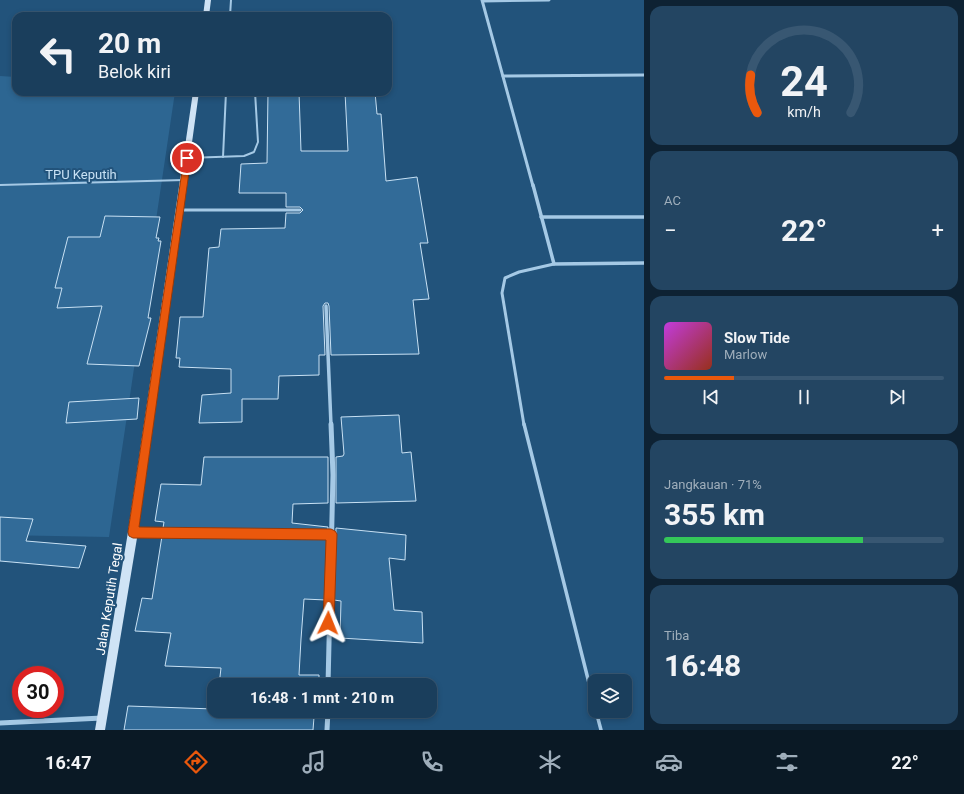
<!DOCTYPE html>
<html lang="id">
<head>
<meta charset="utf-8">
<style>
	:root { --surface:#1a3e5c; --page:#234562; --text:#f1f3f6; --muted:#9faebb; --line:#385772; --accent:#ea580c }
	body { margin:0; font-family:Roboto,sans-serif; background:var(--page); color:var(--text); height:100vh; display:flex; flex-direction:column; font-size:15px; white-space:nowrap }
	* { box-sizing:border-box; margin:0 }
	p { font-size:13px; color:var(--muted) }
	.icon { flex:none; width:22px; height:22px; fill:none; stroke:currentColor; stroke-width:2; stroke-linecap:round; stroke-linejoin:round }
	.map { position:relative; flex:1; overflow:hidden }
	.drawer { display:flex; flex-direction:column; gap:6px; padding:6px; background:#0e2233; width:320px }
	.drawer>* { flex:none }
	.guide { position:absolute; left:12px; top:12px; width:380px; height:84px; border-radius:12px; box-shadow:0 2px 6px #0003,0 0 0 1px var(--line); background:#1a3e5c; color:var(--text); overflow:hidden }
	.tools { position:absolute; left:588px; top:674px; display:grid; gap:8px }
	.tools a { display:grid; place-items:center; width:44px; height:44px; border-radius:8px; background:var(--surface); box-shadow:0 2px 6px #0003,0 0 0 1px var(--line); font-size:20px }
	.speed { position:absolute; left:12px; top:666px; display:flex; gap:8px; font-size:20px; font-weight:700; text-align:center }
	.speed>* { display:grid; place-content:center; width:52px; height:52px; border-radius:50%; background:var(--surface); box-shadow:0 2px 6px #0003,0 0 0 1px var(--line); line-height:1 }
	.speed .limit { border:6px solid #d22; background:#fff; color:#111 }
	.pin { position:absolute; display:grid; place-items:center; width:34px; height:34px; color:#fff; margin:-17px; border:2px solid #fff; border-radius:50%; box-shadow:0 1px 4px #0007 }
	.me { position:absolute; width:44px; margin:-22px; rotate:2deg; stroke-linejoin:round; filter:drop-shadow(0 0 3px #0008) }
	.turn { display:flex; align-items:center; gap:14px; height:84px; padding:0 20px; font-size:18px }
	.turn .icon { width:52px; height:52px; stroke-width:2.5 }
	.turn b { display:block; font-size:28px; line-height:34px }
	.big { font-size:30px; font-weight:700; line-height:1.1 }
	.drawer .tile { flex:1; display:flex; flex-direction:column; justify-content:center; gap:6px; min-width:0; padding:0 14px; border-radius:12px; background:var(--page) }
	.drawer .dial { align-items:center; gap:0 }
	.dial svg { height:104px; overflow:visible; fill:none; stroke:var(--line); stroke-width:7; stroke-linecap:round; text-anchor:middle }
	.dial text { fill:var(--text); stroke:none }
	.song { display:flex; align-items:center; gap:12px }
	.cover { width:48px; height:48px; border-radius:6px; background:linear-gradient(135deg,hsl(290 70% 55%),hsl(10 70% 35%)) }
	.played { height:4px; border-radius:2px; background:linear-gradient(90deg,var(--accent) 25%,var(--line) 25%) }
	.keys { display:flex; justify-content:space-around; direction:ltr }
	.heat { display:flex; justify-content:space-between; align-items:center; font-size:22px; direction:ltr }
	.charge { height:6px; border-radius:3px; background:linear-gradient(90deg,#34c759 71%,var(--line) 0) }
	.trip { position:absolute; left:207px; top:678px; width:230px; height:40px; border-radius:12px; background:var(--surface); box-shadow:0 2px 6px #0003,0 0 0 1px var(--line); font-weight:700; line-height:40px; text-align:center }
	.tabs { display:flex; height:64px; justify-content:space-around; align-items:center; background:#0a1925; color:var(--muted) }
	.tabs .icon { width:28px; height:28px }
	.tabs .on { color:var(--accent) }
	.tabs b { font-size:18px; color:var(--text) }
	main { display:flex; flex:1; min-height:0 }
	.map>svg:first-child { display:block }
	.green { fill:#2d6692 }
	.building { fill:#326b98; stroke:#c8e1f4 }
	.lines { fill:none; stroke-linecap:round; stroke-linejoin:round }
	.service-far2 { stroke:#a5c9e5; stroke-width:2 }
	.service-far1 { stroke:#a5c9e5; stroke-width:3 }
	.service { stroke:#a5c9e5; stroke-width:3.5 }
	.minor-far2 { stroke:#a5c9e5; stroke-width:3 }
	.minor-far1 { stroke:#a5c9e5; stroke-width:3.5 }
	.minor { stroke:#a5c9e5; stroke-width:5 }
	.secondary { fill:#cfe3f5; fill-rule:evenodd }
	.route { fill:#ea580c; stroke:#983908 }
	.labels { text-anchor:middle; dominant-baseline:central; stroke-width:4; stroke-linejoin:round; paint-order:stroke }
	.park-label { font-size:13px; fill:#c8e1f4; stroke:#22537b }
	.street-label { font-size:13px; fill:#fff; stroke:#22537b }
</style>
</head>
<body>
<main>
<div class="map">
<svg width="644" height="730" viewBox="0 0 644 730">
	<rect width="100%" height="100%" fill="#22537b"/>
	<polygon class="green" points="0,76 16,77 16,92 175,92 109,537 0,535"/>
	<g class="building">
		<polygon points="268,92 299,92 301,151 348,151 345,92 375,92 377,114 381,114 386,181 417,177 428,243 420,243 429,299 413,300 419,354 331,355 329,306 328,303 325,303 323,306 325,355 319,355 319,375 279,376 278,399 242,399 242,422 199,423 202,395 231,393 231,369 179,367 180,358 176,358 180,317 203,317 209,248 219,247 221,229 285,228 286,213 300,213 303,210 300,207 286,207 286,193 239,193 241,164 267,163"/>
		<polygon points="105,216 160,217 156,238 159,238 158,241 161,241 148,318 151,318 139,366 87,364 102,306 57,308 62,288 55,288 68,237 100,237"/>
		<polygon points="139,398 137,419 66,423 69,402"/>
		<polygon points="399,415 402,453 411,452 416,501 336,503 336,457 343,456 344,454 341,417"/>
		<polygon points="204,457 328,457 328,503 293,504 292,523 328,527 328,530 163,528 164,522 155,521 161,484 201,485"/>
		<polygon points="0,517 33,519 26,541 86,546 79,568 0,561"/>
		<polygon points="336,528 406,535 405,560 389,558 394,610 422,612 423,643 340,638 341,601 334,600"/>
		<polygon points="162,536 328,538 326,600 304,599 301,639 299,675 319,675 319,685 219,685 221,668 165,666 171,633 135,631 142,598 152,599"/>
		<polygon points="128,706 214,709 214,711 319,711 319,717 314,717 313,730 124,730"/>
	</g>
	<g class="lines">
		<g class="service-far2">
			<polyline points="227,16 252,16"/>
			<polyline points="230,16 231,0"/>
			<polyline points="223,157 226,92"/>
			<polyline points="187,158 244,156 254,152 258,142 255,92"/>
			<polyline points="0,185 184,180"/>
		</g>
		<g class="service-far1">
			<polyline points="180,210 300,210"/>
			<polyline points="524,425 502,293 505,278 519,272 554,264"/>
		</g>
		<g class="service">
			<polyline points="524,424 595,707"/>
			<polyline points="596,711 601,730"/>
		</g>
		<g class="minor-far2">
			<polyline points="482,0 533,186"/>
			<polyline points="483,1 549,0"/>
			<polyline points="503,76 644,75"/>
		</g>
		<g class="minor-far1">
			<polyline points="533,185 554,264 644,263"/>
			<polyline points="541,217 644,217"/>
			<polyline points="326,306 331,425"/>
		</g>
		<g class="minor">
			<polyline points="133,532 331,534"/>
			<polyline points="328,685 333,475 331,424"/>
			<polyline points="0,723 102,718"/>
			<polyline points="327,730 328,711"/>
		</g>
		<g class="secondary">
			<polygon points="205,0 211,0 209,16 203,16"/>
			<polygon points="193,92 199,92 138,532 105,730 95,730 128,532"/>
		</g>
	</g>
	<polygon class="route" points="187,156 191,158 139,527 331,529 335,531 337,534 334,623 332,627 328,629 324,627 323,623 326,540 133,538 129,536 128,532 184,158"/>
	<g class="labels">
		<g class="park-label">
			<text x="81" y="174">TPU Keputih</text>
		</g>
		<g class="street-label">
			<text transform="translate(109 599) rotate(-81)">Jalan Keputih Tegal</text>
		</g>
	</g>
</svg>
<div class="tools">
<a><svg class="icon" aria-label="layers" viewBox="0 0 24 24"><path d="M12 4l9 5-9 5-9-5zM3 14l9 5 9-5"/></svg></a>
</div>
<div class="speed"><div class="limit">30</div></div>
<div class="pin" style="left:187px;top:158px;background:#d93025"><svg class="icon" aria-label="arrive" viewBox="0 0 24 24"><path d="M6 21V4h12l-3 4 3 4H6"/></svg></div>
<svg class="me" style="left:328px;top:623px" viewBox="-20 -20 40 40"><path d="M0-17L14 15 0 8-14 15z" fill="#ea580c" stroke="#fff" stroke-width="4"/></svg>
<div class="trip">16:48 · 1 mnt · 210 m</div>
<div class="guide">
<div class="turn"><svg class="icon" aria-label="left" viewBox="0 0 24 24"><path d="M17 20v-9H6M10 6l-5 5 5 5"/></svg><div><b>20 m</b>Belok kiri</div></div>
</div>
</div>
<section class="drawer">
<div class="tile dial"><svg viewBox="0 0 100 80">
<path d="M14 69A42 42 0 1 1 86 69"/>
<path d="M14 69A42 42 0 0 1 9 40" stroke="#ea580c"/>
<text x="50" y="56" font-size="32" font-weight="700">24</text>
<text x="50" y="72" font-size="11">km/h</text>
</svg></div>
<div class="tile"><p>AC</p>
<div class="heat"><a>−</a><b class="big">22°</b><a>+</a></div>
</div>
<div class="tile">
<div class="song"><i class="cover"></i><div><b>Slow Tide</b><p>Marlow</p></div></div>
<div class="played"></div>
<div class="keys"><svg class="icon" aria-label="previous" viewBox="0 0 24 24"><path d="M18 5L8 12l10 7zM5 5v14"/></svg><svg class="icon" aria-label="pause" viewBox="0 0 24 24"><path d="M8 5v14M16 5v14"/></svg><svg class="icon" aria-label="next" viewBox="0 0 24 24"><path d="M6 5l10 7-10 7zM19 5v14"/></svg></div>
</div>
<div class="tile"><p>Jangkauan · 71%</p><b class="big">355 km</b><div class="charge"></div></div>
<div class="tile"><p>Tiba</p><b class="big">16:48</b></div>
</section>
</main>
<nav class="tabs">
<b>16:47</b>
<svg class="icon on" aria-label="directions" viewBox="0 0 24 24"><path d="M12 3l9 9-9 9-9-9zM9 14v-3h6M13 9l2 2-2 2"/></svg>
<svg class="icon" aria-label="music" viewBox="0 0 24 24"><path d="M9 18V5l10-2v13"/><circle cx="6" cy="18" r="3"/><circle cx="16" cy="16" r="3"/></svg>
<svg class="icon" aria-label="phone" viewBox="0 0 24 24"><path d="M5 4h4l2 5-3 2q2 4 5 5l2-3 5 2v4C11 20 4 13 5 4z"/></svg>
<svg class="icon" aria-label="climate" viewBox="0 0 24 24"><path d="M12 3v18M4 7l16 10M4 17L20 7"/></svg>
<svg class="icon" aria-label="car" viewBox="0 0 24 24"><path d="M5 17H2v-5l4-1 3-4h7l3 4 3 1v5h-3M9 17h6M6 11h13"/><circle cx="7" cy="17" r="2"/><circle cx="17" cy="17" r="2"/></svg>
<svg class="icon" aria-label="filters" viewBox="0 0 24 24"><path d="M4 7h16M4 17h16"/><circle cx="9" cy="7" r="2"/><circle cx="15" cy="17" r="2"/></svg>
<b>22°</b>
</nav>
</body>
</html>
